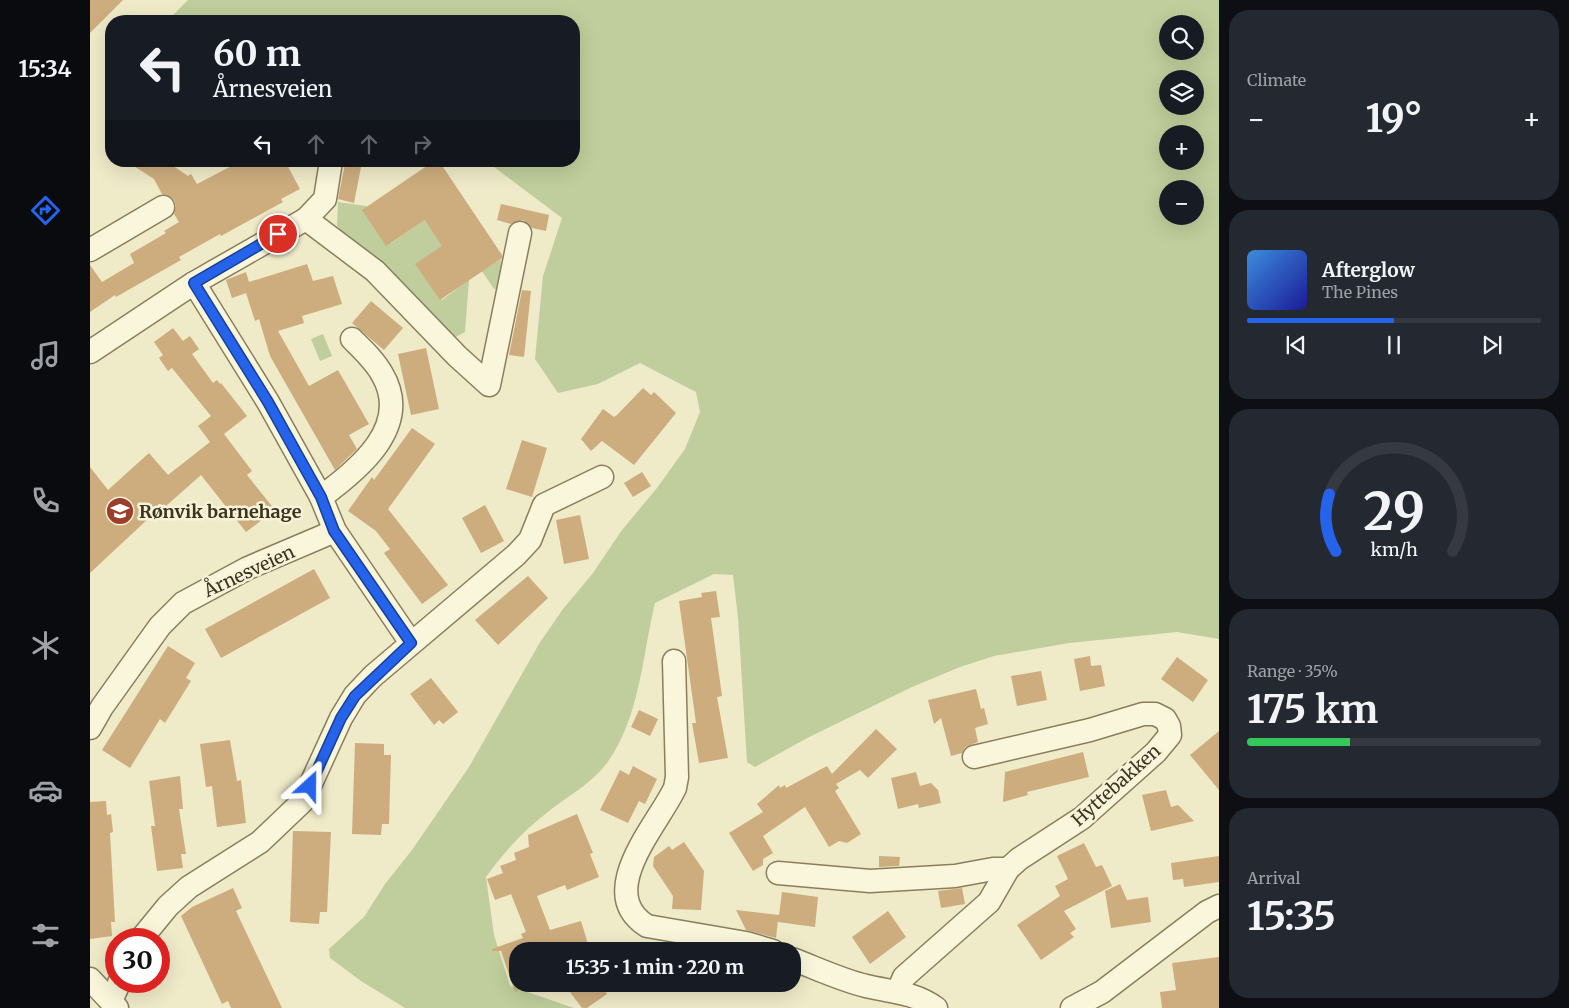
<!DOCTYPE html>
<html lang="en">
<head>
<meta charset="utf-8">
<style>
	:root { --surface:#171b24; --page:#242831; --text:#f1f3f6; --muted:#9ea1a6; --line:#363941; --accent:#2563eb }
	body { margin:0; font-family:Merriweather,serif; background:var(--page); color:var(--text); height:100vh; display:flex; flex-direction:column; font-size:19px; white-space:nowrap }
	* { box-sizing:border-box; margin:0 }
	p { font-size:16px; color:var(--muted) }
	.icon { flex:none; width:28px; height:28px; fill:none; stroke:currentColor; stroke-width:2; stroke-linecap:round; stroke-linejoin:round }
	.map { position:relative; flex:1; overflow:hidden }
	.side { display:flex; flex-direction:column; gap:10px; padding:10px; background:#0d0f14; width:350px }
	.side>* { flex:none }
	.banner { position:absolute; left:15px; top:15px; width:475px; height:152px; border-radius:20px; box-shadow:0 5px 20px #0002; background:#171b24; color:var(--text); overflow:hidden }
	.buttons { position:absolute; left:1069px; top:15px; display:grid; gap:10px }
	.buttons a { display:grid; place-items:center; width:45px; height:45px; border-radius:50%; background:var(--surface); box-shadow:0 5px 20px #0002; font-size:25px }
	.speed { position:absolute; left:15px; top:928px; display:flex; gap:10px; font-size:25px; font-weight:700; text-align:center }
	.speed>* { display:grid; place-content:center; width:65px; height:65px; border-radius:50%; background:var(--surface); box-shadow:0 5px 20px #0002; line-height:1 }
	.speed .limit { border:8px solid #d22; background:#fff; color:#111 }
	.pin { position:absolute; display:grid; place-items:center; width:42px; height:42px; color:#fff; margin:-21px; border:2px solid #fff; border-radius:50%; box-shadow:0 1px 5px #0007 }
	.me { position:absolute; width:55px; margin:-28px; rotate:24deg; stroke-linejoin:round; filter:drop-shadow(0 0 4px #0008) }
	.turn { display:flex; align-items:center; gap:18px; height:105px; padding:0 25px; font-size:22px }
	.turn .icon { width:65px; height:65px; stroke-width:2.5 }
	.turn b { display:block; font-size:35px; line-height:42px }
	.lanes { display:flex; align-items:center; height:48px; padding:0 25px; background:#0003; justify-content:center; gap:25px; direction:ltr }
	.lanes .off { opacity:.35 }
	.big { font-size:38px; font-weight:700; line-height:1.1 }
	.side .tile { flex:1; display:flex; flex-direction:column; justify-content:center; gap:8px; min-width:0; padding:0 18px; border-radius:20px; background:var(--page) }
	.side .dial { align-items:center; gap:0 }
	.dial svg { height:130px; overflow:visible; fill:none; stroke:var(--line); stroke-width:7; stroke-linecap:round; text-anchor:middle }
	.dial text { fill:var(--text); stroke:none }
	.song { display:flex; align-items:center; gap:15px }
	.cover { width:60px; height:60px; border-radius:8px; background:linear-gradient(135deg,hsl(210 70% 55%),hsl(240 70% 35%)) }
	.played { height:5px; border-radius:2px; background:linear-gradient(90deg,var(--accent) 50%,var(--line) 50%) }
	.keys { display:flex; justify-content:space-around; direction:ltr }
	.heat { display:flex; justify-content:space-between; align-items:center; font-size:28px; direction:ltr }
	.charge { height:8px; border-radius:4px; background:linear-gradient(90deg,#34c759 35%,var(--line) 0) }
	.trip { position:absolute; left:419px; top:942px; width:292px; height:50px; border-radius:20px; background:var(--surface); box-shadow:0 5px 20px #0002; font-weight:700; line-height:50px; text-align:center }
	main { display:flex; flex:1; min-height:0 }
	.menu { display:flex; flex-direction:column; width:90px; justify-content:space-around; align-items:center; background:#090b0e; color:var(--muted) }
	.menu .icon { width:35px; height:35px }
	.menu .selected { color:var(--accent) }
	.menu b { font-size:22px; color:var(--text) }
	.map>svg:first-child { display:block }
	.green { fill:#bfce9c; fill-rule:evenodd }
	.building { fill:#cdad7e }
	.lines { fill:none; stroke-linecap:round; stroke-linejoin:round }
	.minor-casing { stroke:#8b7e5d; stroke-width:25 }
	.minor { stroke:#f9f6dc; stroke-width:22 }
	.route-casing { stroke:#184099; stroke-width:12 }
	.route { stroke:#2563eb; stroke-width:9 }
	.labels { text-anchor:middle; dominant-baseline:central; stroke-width:5; stroke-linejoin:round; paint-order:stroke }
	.poi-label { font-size:18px; font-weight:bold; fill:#3c3320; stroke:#f6f3d8; text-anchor:start }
	.street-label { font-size:18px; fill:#3c3320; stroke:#f6f3d8 }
</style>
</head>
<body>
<main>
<nav class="menu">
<b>15:34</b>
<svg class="icon selected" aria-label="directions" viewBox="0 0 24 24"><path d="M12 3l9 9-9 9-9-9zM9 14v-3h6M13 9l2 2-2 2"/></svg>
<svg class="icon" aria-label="music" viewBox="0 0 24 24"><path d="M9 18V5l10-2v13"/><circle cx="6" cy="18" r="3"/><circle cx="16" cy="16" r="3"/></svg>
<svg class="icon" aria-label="phone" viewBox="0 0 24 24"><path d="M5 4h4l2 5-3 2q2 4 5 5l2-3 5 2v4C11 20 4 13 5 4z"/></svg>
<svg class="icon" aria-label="climate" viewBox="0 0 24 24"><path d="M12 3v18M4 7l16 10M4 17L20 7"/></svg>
<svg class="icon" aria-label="car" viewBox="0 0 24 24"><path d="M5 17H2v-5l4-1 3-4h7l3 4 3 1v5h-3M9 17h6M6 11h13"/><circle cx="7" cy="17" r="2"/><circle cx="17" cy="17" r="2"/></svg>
<svg class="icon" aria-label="filters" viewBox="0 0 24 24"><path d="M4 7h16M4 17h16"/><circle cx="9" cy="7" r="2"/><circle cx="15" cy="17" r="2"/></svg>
</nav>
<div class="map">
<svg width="1129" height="1008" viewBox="0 0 1129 1008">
	<rect width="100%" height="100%" fill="#efeac8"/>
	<g class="green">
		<path d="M98 0H1129V639L1087 632 979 643 904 656 870 667 822 687 719 737 665 767 657 762 648 617 643 575 624 574 565 603C552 657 550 717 517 763 501 784 479 795 459 811 434 830 414 852 396 877L404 935 420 986 484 1008H315L271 981 240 958 239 949 274 917 295 884 322 850 379 767 449 644 473 609 503 573 532 530 567 488 595 449 610 412 606 392 550 363 508 384 468 393 445 359 453 276 472 218 396 161H484V21H77ZM1078 24H1105V51H1078ZM1078 79H1105V106H1078ZM1078 134H1105V161H1078ZM1078 189H1105V216H1078Z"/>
		<polygon points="248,202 276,206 301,243 341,216 359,243 328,264 352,300 379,280 375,332 360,340 247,226"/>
		<polygon points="411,259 409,290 404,289 392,271"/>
		<polygon points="233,334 242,356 230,361 221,339"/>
	</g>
	<g class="building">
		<polygon points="0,0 33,0 0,33"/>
		<polygon points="36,161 76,161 98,176 101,174 107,184 151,161 195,161 210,189 191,199 193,202 131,236 130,234 89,257 91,260 26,297 25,295 0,312 0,265 12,282 44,263 40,254 76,233 74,231 89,222 84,214 86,206 84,200 72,194 64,179"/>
		<polygon points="344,161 349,161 412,255 412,258 350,300 325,264 352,246 335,220 296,246 272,210"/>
		<polygon points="255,164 271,167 264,203 248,199"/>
		<polygon points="411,204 459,215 456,231 442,228 433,220 421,224 407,220"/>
		<polygon points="217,264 223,281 243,276 252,304 212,316 214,323 188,331 219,386 248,370 279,424 259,435 267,449 245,470 180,356 169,319 165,321 156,293 142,298 136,280 156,272 159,282"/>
		<polygon points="432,290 441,291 434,357 419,355"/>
		<polygon points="281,301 313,328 294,350 262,323"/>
		<polygon points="83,328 93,341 100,336 109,349 102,354 123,383 127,380 130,384 131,383 157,416 134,434 162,471 157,475 185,510 156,532 111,475 76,506 74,504 0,573 0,467 18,490 59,453 78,475 120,442 108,426 121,416 82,368 78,371 69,358 73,355 64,342"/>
		<polygon points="336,348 349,409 321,415 308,354"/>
		<polygon points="553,388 561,395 564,392 586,413 544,465 512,441 501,451 491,439 513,409 524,417 527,415"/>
		<polygon points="322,428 345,444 298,509 358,585 332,604 294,553 300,549 286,531 258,511 282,477 284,480"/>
		<polygon points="432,440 457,448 442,497 416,489"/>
		<polygon points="552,472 561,486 543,497 534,483"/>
		<polygon points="395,505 414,541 391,553 372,518"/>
		<polygon points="490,515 499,559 474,564 466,520"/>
		<polygon points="224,569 240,598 131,658 115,629"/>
		<polygon points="438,576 458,598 408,645 385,620"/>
		<polygon points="626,591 630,617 621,618 632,696 627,697 638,758 609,763 602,723 606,723 589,601 612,597 611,593"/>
		<polygon points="78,646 105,663 96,678 101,681 75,723 70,719 40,768 12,750"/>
		<polygon points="1000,656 1001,666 1011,665 1015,686 990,691 984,659"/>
		<polygon points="1087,657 1118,680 1103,702 1071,679"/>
		<polygon points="951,671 957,700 927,706 921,676"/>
		<polygon points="341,678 368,712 353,724 349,720 344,725 320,694"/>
		<polygon points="886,689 891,709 894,708 898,724 885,728 888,742 875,747 872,753 861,756 851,718 844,724 838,700"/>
		<polygon points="549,710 568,719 560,736 541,727"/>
		<polygon points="786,729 807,749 778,778 770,770 746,784 749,788 745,791 771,834 757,843 749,841 739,847 715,807 673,836 683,853 673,859 673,865 663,871 639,833 673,812 667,804 689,785 690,788 695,785 696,788 737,766 742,774"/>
		<polygon points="1129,731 1129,790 1100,755"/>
		<polygon points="140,740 147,781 151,780 156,823 127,827 122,786 116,787 110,744"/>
		<polygon points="265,743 294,744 294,755 301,755 299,824 292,824 291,835 262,834"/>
		<polygon points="993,752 999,777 937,792 938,795 913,802 915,772"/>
		<polygon points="543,766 567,779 555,804 549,801 538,823 510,810 530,770 539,775"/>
		<polygon points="826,772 830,786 841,783 848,790 851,803 829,808 828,804 808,809 801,778"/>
		<polygon points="90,776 93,809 89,809 96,854 91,854 93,868 67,871 61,826 65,826 59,781"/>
		<polygon points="1076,790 1081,807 1088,805 1104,821 1061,831 1052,795"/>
		<polygon points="16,801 17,815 21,814 23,832 20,833 25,922 21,922 22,936 0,939 0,802"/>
		<polygon points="487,814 503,853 500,854 509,877 477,890 475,885 447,896 460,930 491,921 498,944 476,951 428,951 428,991 425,992 411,951 402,951 402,949 433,938 431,934 436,932 421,894 405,900 397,879 413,873 410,866 426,860 424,853 439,847 438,835"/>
		<polygon points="203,831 241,832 237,912 230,912 229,924 200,922"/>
		<polygon points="594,842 614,871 611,910 582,909 583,896 563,866 564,857 579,846 582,850"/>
		<polygon points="994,843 1006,867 1012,865 1022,886 974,911 986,929 980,933 984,937 951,960 927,925 970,896 965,886 978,879 967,856"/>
		<polygon points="789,856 810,857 809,866 789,867"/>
		<polygon points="1129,856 1129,882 1094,887 1093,879 1083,880 1081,863"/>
		<polygon points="1030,884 1037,900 1058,897 1061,922 1021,928 1015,891"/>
		<polygon points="143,888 152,908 146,911 192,1008 141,1008 138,1001 132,1004 91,916 102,907"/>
		<polygon points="872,888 875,904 851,908 848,891"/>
		<polygon points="692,892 728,897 725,927 688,922 688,920 686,938 656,930 646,910 689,915"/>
		<polygon points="798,911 816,937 780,964 762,937"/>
		<polygon points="1129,957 1129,1008 1072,1008 1070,992 1086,990 1082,963"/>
		<polygon points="474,984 512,984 517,994 497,1008 492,1008"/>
	</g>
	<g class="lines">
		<defs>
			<g id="minor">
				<polyline points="216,219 285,271 367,356 399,385 430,233"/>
				<polyline points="0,250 73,207"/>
				<polyline points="104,283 178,402 231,497 245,531 321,643"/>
				<polyline points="0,352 104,283 216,219 235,199 241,161"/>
				<path d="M231 497C268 470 323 426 292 374 285 361 273 350 262 339"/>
				<path d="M584 661 587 777 585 788C567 826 504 892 557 926L656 943 683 951"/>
				<polyline points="0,728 12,707 70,626 93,603 158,568 245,531"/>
				<polyline points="688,873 780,881 865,876 903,869 918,869"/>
				<polyline points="51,939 78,906 99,887 170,842 213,801 251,718 265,695 283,676 426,555 440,540 454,505 512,477"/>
				<path d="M702 959C726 968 751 980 776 986 801 992 824 992 846 1008"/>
				<polyline points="0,979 27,1008"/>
				<polyline points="808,991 814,977 899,902 918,869 929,859 992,818 1066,752 1080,735 1079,726 1075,719 1065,714 1053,714 1000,730 884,757"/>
				<polyline points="21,1001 30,981"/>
				<polyline points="982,1008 1012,992 1117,912 1129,906"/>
			</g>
		</defs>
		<use href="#minor" class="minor-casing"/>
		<use href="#minor" class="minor"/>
	</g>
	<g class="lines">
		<defs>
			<polyline id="route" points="188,234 104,283 178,402 231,497 244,531 321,643 265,696 251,718 220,786"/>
		</defs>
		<use href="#route" class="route-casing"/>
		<use href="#route" class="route"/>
	</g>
	<defs>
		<symbol id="school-disc" viewBox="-11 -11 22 22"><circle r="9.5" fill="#9b3f2c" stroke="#f6f3d8"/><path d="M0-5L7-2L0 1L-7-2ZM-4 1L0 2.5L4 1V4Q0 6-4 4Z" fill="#fff"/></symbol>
	</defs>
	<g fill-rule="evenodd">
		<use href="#school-disc" x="14" y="495" width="32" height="32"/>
	</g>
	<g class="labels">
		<g class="poi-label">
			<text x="49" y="511">Rønvik barnehage</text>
		</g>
		<g class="street-label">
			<text transform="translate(159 571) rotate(-25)">Årnesveien</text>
			<text transform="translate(1026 785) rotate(-42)">Hyttebakken</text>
		</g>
	</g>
</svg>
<div class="buttons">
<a><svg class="icon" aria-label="search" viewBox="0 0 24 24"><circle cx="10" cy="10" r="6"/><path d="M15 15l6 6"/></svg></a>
<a><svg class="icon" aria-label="layers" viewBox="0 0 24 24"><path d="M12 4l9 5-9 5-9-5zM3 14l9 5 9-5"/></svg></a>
<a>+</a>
<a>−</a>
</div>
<div class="speed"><div class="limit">30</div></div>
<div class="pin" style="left:188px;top:234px;background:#d93025"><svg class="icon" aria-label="arrive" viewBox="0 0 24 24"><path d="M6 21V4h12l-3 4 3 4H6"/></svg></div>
<svg class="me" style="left:220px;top:786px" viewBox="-20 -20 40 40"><path d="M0-17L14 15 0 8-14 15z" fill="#2563eb" stroke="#fff" stroke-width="4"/></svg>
<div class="trip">15:35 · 1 min · 220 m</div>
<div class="banner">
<div class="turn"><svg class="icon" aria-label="left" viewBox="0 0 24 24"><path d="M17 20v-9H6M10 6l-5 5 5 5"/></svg><div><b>60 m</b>Årnesveien</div></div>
<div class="lanes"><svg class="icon" aria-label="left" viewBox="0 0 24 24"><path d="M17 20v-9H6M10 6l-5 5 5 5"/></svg><svg class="icon off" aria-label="ahead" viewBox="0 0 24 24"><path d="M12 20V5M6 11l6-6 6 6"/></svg><svg class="icon off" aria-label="ahead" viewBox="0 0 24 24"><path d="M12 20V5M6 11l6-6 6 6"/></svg><svg class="icon off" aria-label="right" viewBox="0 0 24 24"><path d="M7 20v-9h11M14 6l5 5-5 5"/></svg></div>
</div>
</div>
<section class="side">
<div class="tile"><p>Climate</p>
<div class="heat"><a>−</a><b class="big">19°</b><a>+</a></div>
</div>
<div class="tile">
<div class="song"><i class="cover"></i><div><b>Afterglow</b><p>The Pines</p></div></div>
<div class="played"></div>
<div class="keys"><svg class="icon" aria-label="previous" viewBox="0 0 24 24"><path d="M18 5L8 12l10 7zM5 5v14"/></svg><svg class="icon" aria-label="pause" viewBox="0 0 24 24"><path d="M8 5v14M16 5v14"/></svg><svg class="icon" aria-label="next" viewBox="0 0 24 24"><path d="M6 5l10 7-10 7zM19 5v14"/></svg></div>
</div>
<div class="tile dial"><svg viewBox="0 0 100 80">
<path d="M14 69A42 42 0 1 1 86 69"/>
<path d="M14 69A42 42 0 0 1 10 34" stroke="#2563eb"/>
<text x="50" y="56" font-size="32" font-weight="700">29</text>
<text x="50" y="72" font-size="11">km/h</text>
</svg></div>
<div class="tile"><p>Range · 35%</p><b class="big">175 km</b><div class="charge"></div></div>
<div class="tile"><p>Arrival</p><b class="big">15:35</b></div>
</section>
</main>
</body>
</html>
